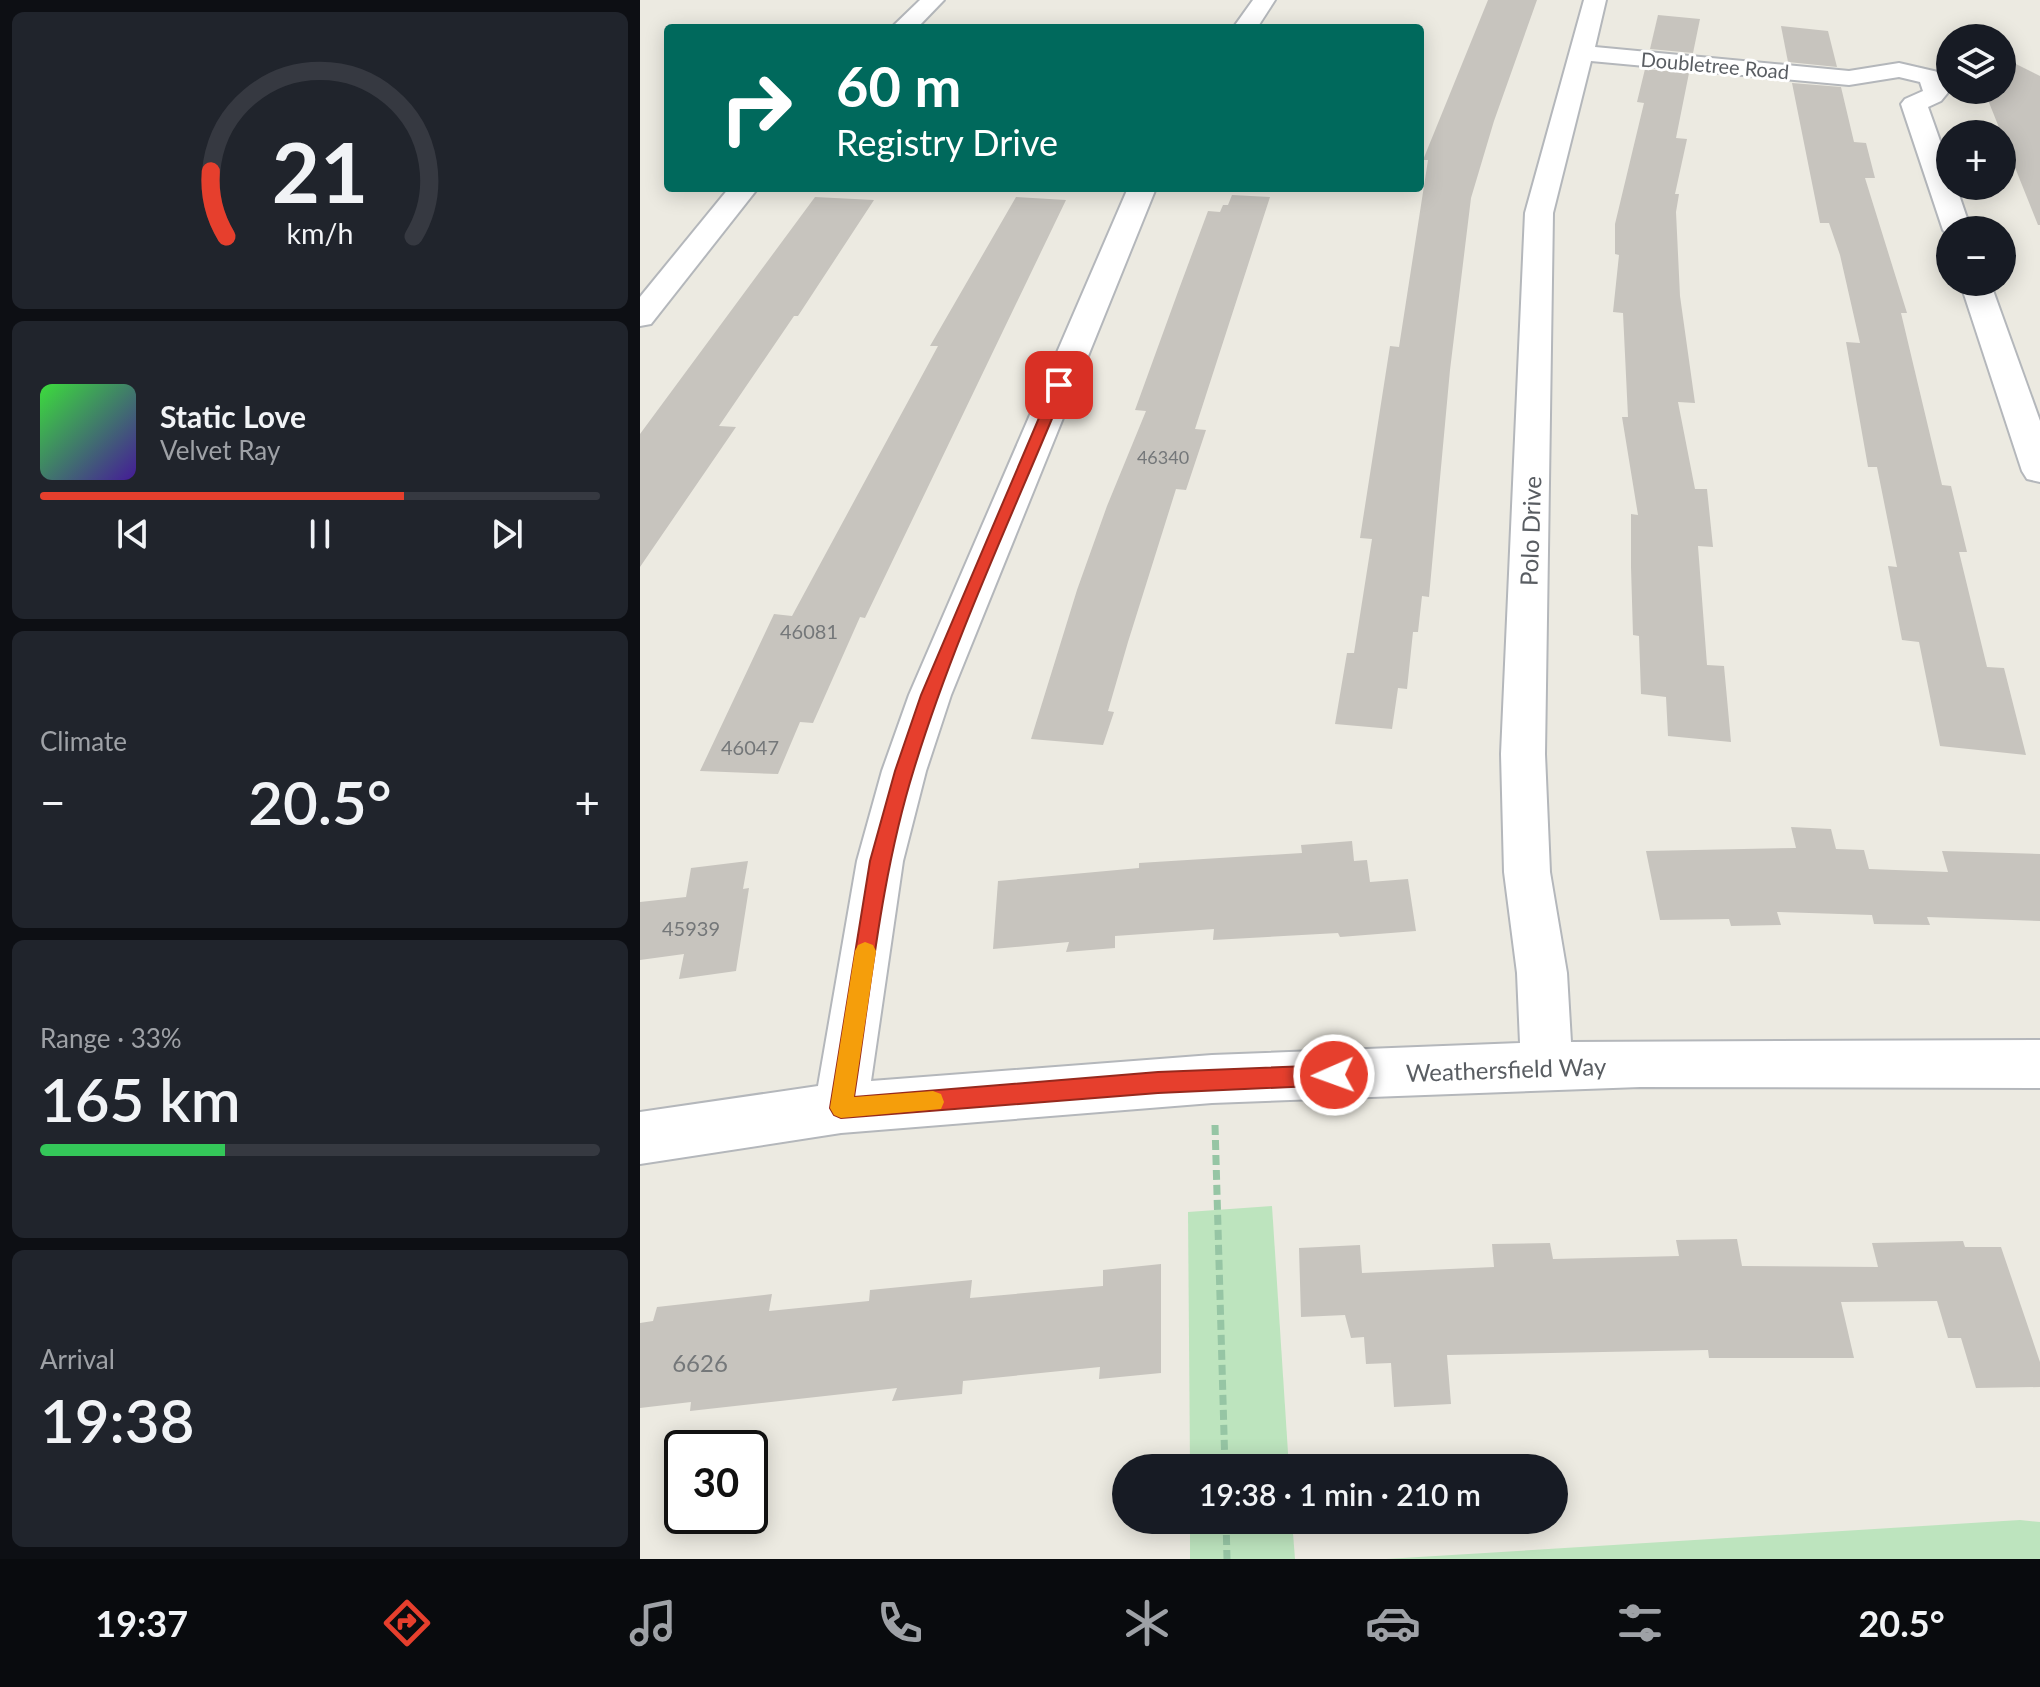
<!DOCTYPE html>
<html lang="en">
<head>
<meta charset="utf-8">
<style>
	:root { --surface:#171b24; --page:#20242c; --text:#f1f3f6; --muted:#9ea1a6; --line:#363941; --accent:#e63f2d }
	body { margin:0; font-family:Lato,sans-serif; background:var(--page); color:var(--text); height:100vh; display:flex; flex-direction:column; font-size:30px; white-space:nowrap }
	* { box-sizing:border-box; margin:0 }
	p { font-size:26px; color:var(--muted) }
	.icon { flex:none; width:44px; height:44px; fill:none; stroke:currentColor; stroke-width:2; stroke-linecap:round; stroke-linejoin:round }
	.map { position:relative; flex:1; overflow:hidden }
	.drawer { display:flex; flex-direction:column; gap:12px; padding:12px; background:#0d0f14; width:640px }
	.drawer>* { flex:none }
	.guide { position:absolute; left:24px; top:24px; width:760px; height:168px; border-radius:8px; box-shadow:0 4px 20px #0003; background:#00695c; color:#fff; overflow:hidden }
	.tools { position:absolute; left:1296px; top:24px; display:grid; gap:16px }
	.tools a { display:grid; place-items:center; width:80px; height:80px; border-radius:50%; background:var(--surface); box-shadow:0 4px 20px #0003; font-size:40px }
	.speed { position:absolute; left:24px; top:1430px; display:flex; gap:16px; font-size:40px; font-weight:700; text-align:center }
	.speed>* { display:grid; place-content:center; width:104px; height:104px; border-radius:50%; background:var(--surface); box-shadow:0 4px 20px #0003; line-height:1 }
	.speed .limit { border:4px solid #111; border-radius:12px; background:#fff; color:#111 }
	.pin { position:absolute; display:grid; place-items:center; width:68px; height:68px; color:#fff; margin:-34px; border-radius:16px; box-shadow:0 4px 12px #0006 }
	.me { position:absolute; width:88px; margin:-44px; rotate:268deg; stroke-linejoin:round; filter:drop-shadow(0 0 6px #0008) }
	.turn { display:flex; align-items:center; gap:28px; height:168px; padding:0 40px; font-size:36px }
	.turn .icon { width:104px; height:104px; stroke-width:2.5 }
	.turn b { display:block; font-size:56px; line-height:68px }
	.big { font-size:60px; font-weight:600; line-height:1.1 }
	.drawer .widget { flex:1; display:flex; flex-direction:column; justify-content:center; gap:12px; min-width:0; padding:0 28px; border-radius:12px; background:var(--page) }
	.drawer .dial { align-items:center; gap:0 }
	.dial svg { height:208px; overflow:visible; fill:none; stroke:var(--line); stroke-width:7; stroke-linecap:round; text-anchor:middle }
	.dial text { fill:var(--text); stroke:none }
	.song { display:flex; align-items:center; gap:24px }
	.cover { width:96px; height:96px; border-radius:12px; background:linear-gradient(135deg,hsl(120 70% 55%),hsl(260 70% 35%)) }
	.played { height:8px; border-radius:4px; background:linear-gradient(90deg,var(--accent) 65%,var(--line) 65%) }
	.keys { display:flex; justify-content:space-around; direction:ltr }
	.heat { display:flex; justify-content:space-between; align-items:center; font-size:44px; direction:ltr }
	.charge { height:12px; border-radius:6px; background:linear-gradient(90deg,#34c759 33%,var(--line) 0) }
	.trip { position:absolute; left:472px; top:1454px; width:456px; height:80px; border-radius:40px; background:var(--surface); box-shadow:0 4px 20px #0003; font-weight:600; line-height:80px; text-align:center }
	.tabs { display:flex; height:128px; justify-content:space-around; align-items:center; background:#090b0e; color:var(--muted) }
	.tabs .icon { width:56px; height:56px }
	.tabs .active { color:var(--accent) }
	.tabs b { font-size:36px; color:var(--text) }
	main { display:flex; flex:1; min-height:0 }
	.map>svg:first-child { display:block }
	.green { fill:#bde4be }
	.building { fill:#c7c4be }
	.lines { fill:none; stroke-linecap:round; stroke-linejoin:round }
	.minor-casing { stroke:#b4b7bb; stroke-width:4 }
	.path { stroke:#96c5a4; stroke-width:7; stroke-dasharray:10 5; stroke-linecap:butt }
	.minor { fill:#fff; fill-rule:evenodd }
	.route { fill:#e63f2d; stroke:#96291d; stroke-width:2 }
	.slow { fill:#f59e0b }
	.labels { text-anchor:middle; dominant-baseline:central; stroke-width:6; stroke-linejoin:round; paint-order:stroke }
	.far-number-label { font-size:18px; fill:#747779 }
	.far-street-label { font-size:20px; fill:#595d62; stroke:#fff }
	.number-label { font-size:20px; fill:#747779 }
	.street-label { font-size:24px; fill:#595d62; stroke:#fff }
	.near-number-label { font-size:24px; fill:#747779 }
</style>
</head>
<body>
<main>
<section class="drawer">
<div class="widget dial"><svg viewBox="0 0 100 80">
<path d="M14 69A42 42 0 1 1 86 69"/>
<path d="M14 69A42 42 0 0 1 8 44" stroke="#e63f2d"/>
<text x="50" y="56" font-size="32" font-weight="700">21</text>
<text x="50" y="72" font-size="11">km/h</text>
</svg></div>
<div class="widget">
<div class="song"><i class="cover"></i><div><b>Static Love</b><p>Velvet Ray</p></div></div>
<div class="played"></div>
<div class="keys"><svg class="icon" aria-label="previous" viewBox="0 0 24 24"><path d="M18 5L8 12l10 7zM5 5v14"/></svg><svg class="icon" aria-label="pause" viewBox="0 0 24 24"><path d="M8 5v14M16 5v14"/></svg><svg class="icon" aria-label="next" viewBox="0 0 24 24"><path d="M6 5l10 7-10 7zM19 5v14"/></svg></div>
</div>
<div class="widget"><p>Climate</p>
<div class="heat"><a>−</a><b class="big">20.5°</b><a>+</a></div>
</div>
<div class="widget"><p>Range · 33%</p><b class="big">165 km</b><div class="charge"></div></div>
<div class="widget"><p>Arrival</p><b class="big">19:38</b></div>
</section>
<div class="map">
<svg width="1400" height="1559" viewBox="0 0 1400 1559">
	<rect width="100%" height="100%" fill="#eceae1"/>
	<g class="green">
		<polygon points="632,1206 649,1468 550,1468 548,1212"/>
		<polygon points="550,1520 652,1520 655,1559 550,1559"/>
		<polygon points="1380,1520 1400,1522 1400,1559 746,1559"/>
	</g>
	<g class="building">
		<polygon points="848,0 897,0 854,121 831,198 810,370 789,597 782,596 778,632 773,632 767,689 758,688 752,729 695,724 707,653 714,653 732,539 720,538 750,346 759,347 788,160 783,160"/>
		<polygon points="1018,15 1060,19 1053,53 1010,49"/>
		<polygon points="1141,26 1188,31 1197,67 1148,62"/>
		<polygon points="1362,57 1400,76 1400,225 1398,225 1344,90 1362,90"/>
		<polygon points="1005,69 1049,73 1036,138 1047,139 1035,194 1039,194 1036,212 1040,296 1055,403 1038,402 1055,489 1067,489 1073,547 1058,546 1067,665 1084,666 1091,742 1028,736 1026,697 1001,694 999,636 993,635 991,567 991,514 998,515 982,417 988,417 983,313 973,312 979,255 975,254 975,224 1004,103 997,102"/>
		<polygon points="1152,83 1201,87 1214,142 1226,143 1235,178 1225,178 1267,313 1261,313 1302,485 1311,486 1327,552 1319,552 1347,667 1364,668 1386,755 1300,746 1279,642 1262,640 1248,566 1257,567 1237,467 1228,467 1206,342 1220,343 1200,255 1189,223 1180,223"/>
		<polygon points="592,195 630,197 555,429 566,430 546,490 536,489 488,642 468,711 474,712 463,745 391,739 437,590 467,506 506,411 495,410 539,289 568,211 580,212 583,205 588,205"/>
		<polygon points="175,197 234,200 158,316 154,316 79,426 96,427 0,567 0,434"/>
		<polygon points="376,197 426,200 225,618 220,617 173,723 160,722 138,774 60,771 134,614 152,616 298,346 290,346"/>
		<polygon points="1151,827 1191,829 1196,849 1224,850 1229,869 1308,872 1302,851 1400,854 1400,921 1287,917 1290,925 1234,924 1232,915 1137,912 1141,925 1091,926 1089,919 1020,920 1006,851 1156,848"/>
		<polygon points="712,841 714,861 727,860 730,882 768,879 776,931 700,937 698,933 573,940 574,929 475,936 475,948 426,952 429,942 353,949 358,881 499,868 499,863 662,853 661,845"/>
		<polygon points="108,861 103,889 109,888 96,971 39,979 44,954 0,960 0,902 46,897 51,868"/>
		<polygon points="1097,1239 1102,1266 1238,1267 1232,1243 1323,1241 1325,1247 1361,1247 1400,1362 1400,1387 1336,1388 1321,1338 1308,1338 1297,1301 1201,1302 1214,1358 1069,1358 1068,1350 807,1355 811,1404 754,1407 751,1363 726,1364 724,1337 711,1338 705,1315 661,1317 659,1248 720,1245 722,1273 854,1267 852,1244 910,1243 913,1259 1039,1256 1036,1240"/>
		<polygon points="521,1264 521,1373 459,1379 460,1367 323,1381 322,1394 252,1401 257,1388 50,1411 51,1402 0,1408 0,1323 13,1321 17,1307 132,1294 129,1311 229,1301 230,1290 332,1280 330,1298 463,1286 463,1270"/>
	</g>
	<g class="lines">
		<defs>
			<g id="minor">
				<polygon points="280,0 304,0 277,28 251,28"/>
				<polygon points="613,0 635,0 617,28 593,28"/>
				<polygon points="944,0 966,0 955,47 1209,71 1259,63 1298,72 1310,90 1301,101 1288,107 1310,169 1310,186 1316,186 1331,230 1310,230 1310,237 1303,230 1261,104 1265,99 1283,91 1280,82 1259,77 1209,85 951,61 913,213 905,754 910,872 927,973 931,1042 1400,1040 1400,1088 1000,1087 572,1103 201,1133 0,1164 0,1112 178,1086 217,861 242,771 269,695 488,188 516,188 311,695 286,771 263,861 231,1081 572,1055 880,1043 877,973 864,872 861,754 885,213"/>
				<polygon points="89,188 118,188 11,324 0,326 0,297"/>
				<polygon points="1320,282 1350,282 1400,421 1400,482 1387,479 1382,471"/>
			</g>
		</defs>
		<use href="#minor" class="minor-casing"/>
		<g class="path">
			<polyline points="575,1125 585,1468"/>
			<polyline points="586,1520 587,1559"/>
		</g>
		<use href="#minor" class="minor"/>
	</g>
	<path class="route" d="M419 381 426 385C374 512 314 638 274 769 241 875 231 987 214 1097L518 1072 694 1065 702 1068 705 1075 702 1082 694 1085 518 1093 201 1118 194 1115 190 1108 230 861 255 771 281 695 413 385Z"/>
	<polygon class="slow" points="225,942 233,945 236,951 214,1097 293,1091 301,1094 304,1102 301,1109 201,1118 194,1115 190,1108 215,951 218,945"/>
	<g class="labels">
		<g class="far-number-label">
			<text x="523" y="457">46340</text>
		</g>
		<g class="far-street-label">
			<text transform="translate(1075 65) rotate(5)">Doubletree Road</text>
		</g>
		<g class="number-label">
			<text x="169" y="631">46081</text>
			<text x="110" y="747">46047</text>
			<text x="51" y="928">45939</text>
		</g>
		<g class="street-label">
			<text transform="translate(890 531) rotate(-88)">Polo Drive</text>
			<text transform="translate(866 1069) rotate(-2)">Weathersfield Way</text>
		</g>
		<g class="near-number-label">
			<text x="60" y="1362">6626</text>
		</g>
	</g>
</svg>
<div class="tools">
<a><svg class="icon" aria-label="layers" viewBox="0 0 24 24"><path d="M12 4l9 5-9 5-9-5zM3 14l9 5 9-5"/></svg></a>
<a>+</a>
<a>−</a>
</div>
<div class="speed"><div class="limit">30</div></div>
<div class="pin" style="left:419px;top:385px;background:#d93025"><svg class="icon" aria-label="arrive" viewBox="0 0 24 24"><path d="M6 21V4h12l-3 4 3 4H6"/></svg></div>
<svg class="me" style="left:694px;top:1075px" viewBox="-20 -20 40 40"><circle r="17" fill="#e63f2d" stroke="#fff" stroke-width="3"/><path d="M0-11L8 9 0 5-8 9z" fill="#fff"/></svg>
<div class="trip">19:38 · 1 min · 210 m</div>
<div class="guide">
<div class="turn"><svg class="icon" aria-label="right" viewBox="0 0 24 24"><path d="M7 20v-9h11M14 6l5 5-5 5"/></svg><div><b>60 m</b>Registry Drive</div></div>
</div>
</div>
</main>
<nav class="tabs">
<b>19:37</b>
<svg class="icon active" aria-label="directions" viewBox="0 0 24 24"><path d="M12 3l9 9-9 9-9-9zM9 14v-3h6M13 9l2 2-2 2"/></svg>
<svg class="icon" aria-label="music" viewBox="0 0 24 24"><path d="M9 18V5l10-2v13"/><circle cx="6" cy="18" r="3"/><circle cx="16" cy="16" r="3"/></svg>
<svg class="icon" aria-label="phone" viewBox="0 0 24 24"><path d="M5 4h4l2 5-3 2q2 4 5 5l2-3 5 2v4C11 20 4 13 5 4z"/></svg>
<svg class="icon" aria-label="climate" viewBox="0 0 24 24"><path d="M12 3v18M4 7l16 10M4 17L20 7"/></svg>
<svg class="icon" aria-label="car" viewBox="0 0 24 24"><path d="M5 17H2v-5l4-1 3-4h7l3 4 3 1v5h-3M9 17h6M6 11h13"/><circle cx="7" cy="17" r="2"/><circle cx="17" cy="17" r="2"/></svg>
<svg class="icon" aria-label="filters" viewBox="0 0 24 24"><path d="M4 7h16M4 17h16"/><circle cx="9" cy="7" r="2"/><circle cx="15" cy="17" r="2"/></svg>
<b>20.5°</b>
</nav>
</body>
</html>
